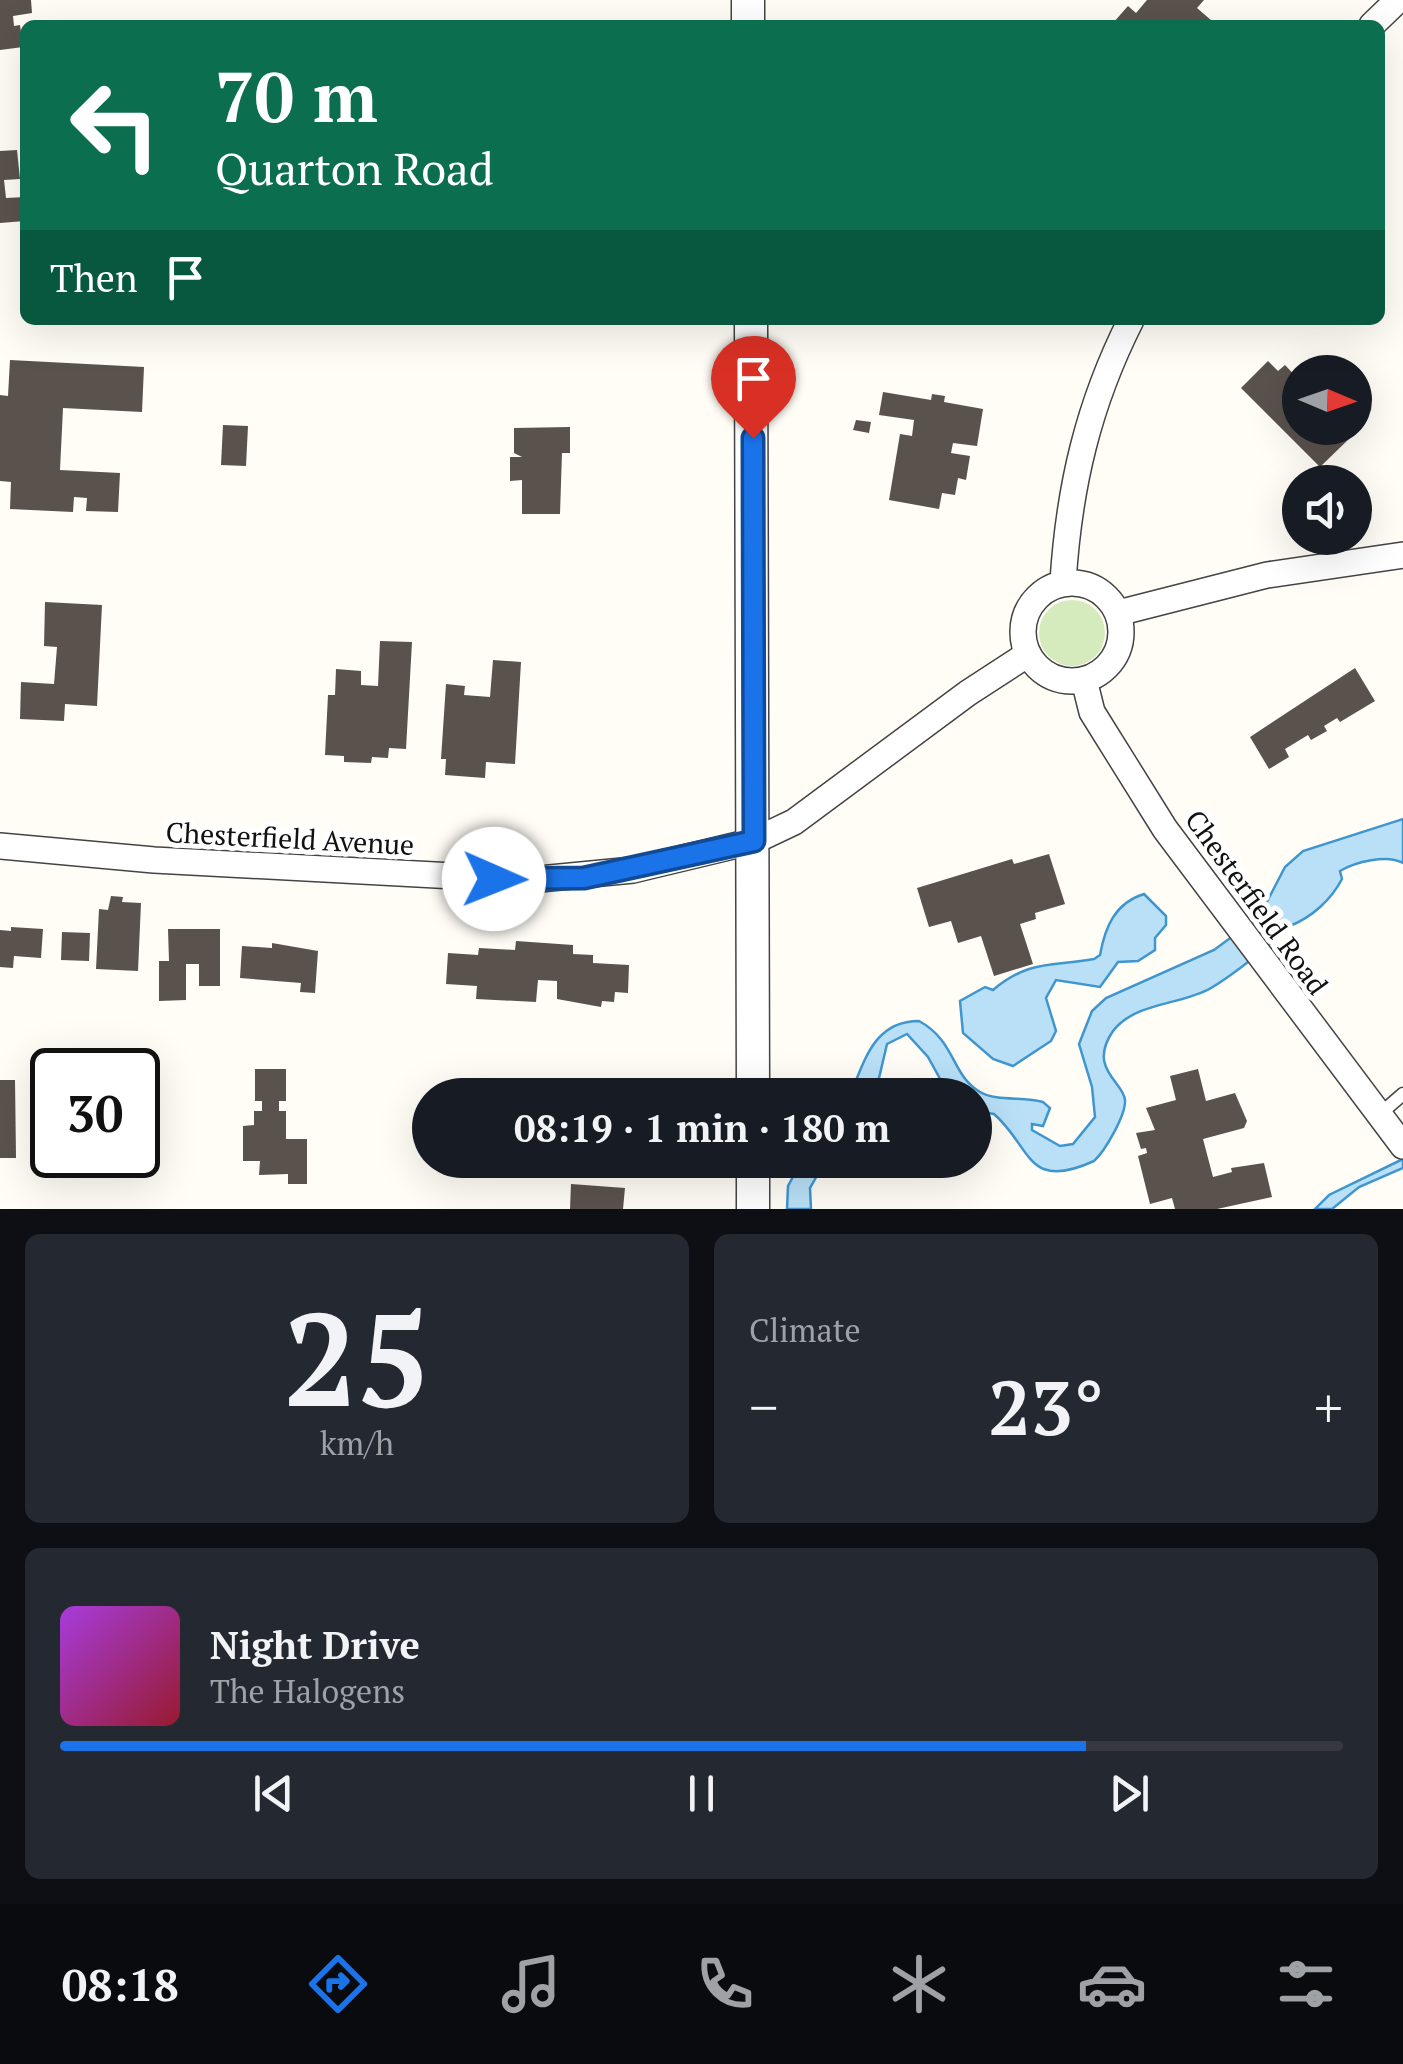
<!DOCTYPE html>
<html lang="en">
<head>
<meta charset="utf-8">
<style>
	:root { --surface:#171b24; --page:#242831; --text:#f1f3f6; --muted:#9ea1a6; --line:#363941; --accent:#1a73e8 }
	body { margin:0; font-family:"PT Serif",serif; background:var(--page); color:var(--text); height:100vh; display:flex; flex-direction:column; font-size:38px; white-space:nowrap }
	* { box-sizing:border-box; margin:0 }
	p { font-size:32px; color:var(--muted) }
	.icon { flex:none; width:55px; height:55px; fill:none; stroke:currentColor; stroke-width:2; stroke-linecap:round; stroke-linejoin:round }
	.map { position:relative; height:1209px; overflow:hidden }
	.panel { display:flex; flex-direction:column; gap:25px; padding:25px; background:#0d0f14; flex:1 }
	.panel>* { flex:none }
	.guide { position:absolute; left:20px; top:20px; width:1365px; height:305px; border-radius:15px; box-shadow:0 10px 40px #0002; background:#0b6e4f; color:#fff; overflow:hidden }
	.needle { width:65px; rotate:92deg }
	.tools { position:absolute; left:1282px; top:355px; display:grid; gap:20px }
	.tools a { display:grid; place-items:center; width:90px; height:90px; border-radius:50%; background:var(--surface); box-shadow:0 10px 40px #0002; font-size:50px }
	.speed { position:absolute; left:30px; top:1048px; display:flex; gap:20px; font-size:50px; font-weight:700; text-align:center }
	.speed>* { display:grid; place-content:center; width:130px; height:130px; border-radius:50%; background:var(--surface); box-shadow:0 10px 40px #0002; line-height:1 }
	.speed .limit { border:5px solid #111; border-radius:15px; background:#fff; color:#111 }
	.pin { position:absolute; display:grid; place-items:center; width:85px; height:85px; color:#fff; margin:-102px -42px; border-radius:50% 50% 50% 0; rotate:-45deg; box-shadow:0 0 10px #0007 }
	.pin .icon { rotate:45deg }
	.me { position:absolute; width:110px; margin:-55px; rotate:91deg; stroke-linejoin:round; filter:drop-shadow(0 0 8px #0008) }
	.turn { display:flex; align-items:center; gap:35px; height:210px; padding:0 30px; font-size:45px }
	.turn .icon { width:130px; height:130px; stroke-width:2.5 }
	.turn b { display:block; font-size:70px; line-height:85px }
	.then { display:flex; align-items:center; height:95px; padding:0 30px; background:#0003; gap:20px; font-size:38px }
	.big { font-size:75px; font-weight:700; line-height:1.1 }
	.panel .tile { flex:1; display:flex; flex-direction:column; justify-content:center; gap:15px; min-width:0; padding:0 35px; border-radius:15px; background:var(--page) }
	.panel .dial { align-items:center; gap:0 }
	.dial b { font-size:130px; line-height:1 }
	.song { display:flex; align-items:center; gap:30px }
	.cover { width:120px; height:120px; border-radius:15px; background:linear-gradient(135deg,hsl(280 70% 55%),hsl(350 70% 35%)) }
	.played { height:10px; border-radius:5px; background:linear-gradient(90deg,var(--accent) 80%,var(--line) 80%) }
	.keys { display:flex; justify-content:space-around; direction:ltr }
	.heat { display:flex; justify-content:space-between; align-items:center; font-size:55px; direction:ltr }
	.panel .tiles { flex:1; display:grid; gap:25px; grid-template-columns:1fr 1fr }
	.tile:last-child { grid-column:span 2 }
	.trip { position:absolute; left:412px; top:1078px; width:580px; height:100px; border-radius:50px; background:var(--surface); box-shadow:0 10px 40px #0002; font-weight:700; line-height:100px; text-align:center }
	.tabs { display:flex; height:160px; justify-content:space-around; align-items:center; background:#090b0e; color:var(--muted) }
	.tabs .icon { width:70px; height:70px }
	.tabs .selected { color:var(--accent) }
	.tabs b { font-size:45px; color:var(--text) }
	.map>svg:first-child { display:block }
	.green { fill:#d5ebbd }
	.water { fill:#b9e0f7; stroke:#3f96cf; stroke-width:2.5 }
	.building { fill:#5a524d }
	.lines { fill:none; stroke-linecap:round; stroke-linejoin:round }
	.service-casing { stroke:#444; stroke-width:15 }
	.minor-casing { stroke:#444; stroke-width:28 }
	.tertiary-casing { stroke:#444; stroke-width:35 }
	.service { stroke:#fff; stroke-width:12 }
	.minor { stroke:#fff; stroke-width:25 }
	.tertiary { stroke:#fff; stroke-width:32 }
	.route-casing { stroke:#114b97; stroke-width:25 }
	.route { stroke:#1a73e8; stroke-width:18 }
	.labels { text-anchor:middle; dominant-baseline:central; stroke-width:10; stroke-linejoin:round; paint-order:stroke }
	.street-label { font-size:28px; fill:#111; stroke:#fff }
</style>
</head>
<body>
<div class="map">
<svg width="1403" height="1209" viewBox="0 0 1403 1209">
	<rect width="100%" height="100%" fill="#fffdf5"/>
	<circle class="green" cx="1072" cy="633" r="33"/>
	<g class="water">
		<path d="M1403 819V863C1387 854 1355 862 1340 871L1342 879C1331 900 1312 917 1290 926 1266 948 1239 971 1211 988 1182 1005 1135 1002 1113 1031 1087 1069 1124 1082 1125 1100 1126 1115 1105 1151 1094 1161 1026 1192 1032 1147 994 1114L975 1111V1095H949L928 1057 907 1034 887 1044 875 1095H850C865 1060 874 1021 919 1021 956 1041 951 1075 980 1092 997 1102 1024 1096 1043 1102L1050 1108 1043 1126 1032 1124V1130L1060 1146 1073 1144 1095 1117 1092 1087 1079 1044 1092 1011 1106 998 1214 950 1259 917 1285 867 1303 851Z"/>
		<path d="M1144 894 1166 916V925L1155 938V950L1138 961 1118 962 1100 987 1056 980 1046 998 1056 1031 1051 1041 1013 1066 993 1059 963 1033 960 1001 985 987 993 990C1030 959 1052 967 1094 959L1100 955C1105 927 1115 903 1144 894Z"/>
		<polygon points="1403,1159 1403,1168 1359,1187 1332,1209 1315,1209 1329,1195"/>
		<polygon points="802,1160 826,1160 810,1188 811,1209 787,1209 788,1186"/>
	</g>
	<g class="building">
		<polygon points="0,0 31,0 32,13 13,16 14,26 20,25 23,47 0,50"/>
		<polygon points="1147,0 1204,0 1197,8 1212,21 1209,25 1113,23 1128,6 1136,13"/>
		<polygon points="17,150 20,179 4,180 6,198 25,197 25,221 0,223 0,151"/>
		<polygon points="10,360 144,367 142,412 63,408 60,470 120,473 118,512 86,511 87,498 74,497 73,512 10,509 11,482 0,481 0,395 8,396"/>
		<polygon points="1268,361 1278,371 1285,365 1300,381 1300,428 1346,428 1353,435 1320,467 1241,388"/>
		<polygon points="883,392 931,400 932,394 945,396 944,402 983,409 977,446 953,443 951,453 970,456 966,480 958,478 955,495 942,493 939,509 889,500 900,434 912,436 914,420 879,415"/>
		<polygon points="856,420 871,422 869,433 853,430"/>
		<polygon points="223,425 248,426 246,466 221,465"/>
		<polygon points="570,427 570,453 562,453 560,514 522,514 522,480 510,481 510,457 522,457 514,453 514,428"/>
		<polygon points="45,602 102,605 97,706 65,704 64,721 20,719 21,682 54,684 57,647 44,646"/>
		<polygon points="380,641 412,642 406,749 389,748 388,758 372,757 371,763 344,762 344,756 325,755 328,695 335,695 336,669 361,671 361,685 378,686"/>
		<polygon points="493,660 521,662 515,764 486,762 485,778 445,775 446,759 441,759 446,684 465,686 464,695 490,697"/>
		<polygon points="1355,668 1375,701 1340,722 1337,718 1324,726 1327,731 1311,740 1308,735 1285,749 1289,757 1269,769 1250,737"/>
		<polygon points="1049,854 1065,904 1035,913 1036,919 1020,924 1033,964 994,976 981,936 958,943 951,921 929,927 917,888 1012,859 1014,864"/>
		<polygon points="111,896 123,897 122,902 141,903 138,971 96,969 99,909 108,910"/>
		<polygon points="11,927 43,929 41,958 14,956 13,968 0,967 0,930 11,931"/>
		<polygon points="168,929 220,929 220,986 199,986 199,964 186,964 186,1000 159,1001 159,961 169,961"/>
		<polygon points="62,932 90,933 89,961 61,960"/>
		<polygon points="516,941 573,945 573,954 593,955 593,963 629,965 628,993 615,992 614,1002 602,1001 601,1007 557,999 557,981 538,980 536,1002 476,999 477,986 446,984 448,953 478,955 479,948 515,950"/>
		<polygon points="272,943 318,951 315,993 300,992 301,983 240,978 242,946 272,948"/>
		<polygon points="255,1069 286,1069 286,1101 279,1101 279,1111 286,1111 286,1139 307,1139 307,1184 288,1184 288,1174 259,1175 260,1161 243,1161 243,1126 254,1125 254,1111 262,1111 262,1101 255,1101"/>
		<polygon points="1198,1069 1206,1101 1235,1093 1247,1121 1244,1128 1203,1139 1213,1177 1232,1172 1231,1168 1264,1163 1272,1197 1217,1209 1175,1209 1172,1198 1150,1204 1138,1156 1147,1153 1146,1148 1141,1149 1136,1133 1155,1130 1146,1108 1176,1100 1170,1076"/>
		<polygon points="590,1079 634,1082 633,1095 589,1095"/>
		<polygon points="0,1080 15,1080 16,1158 0,1158"/>
		<polygon points="42,1091 52,1091 52,1155 79,1155 79,1161 42,1161"/>
		<polygon points="571,1184 625,1188 623,1209 570,1209"/>
	</g>
	<g class="lines">
		<defs>
			<polyline id="service" points="1380,1114 1403,1094"/>
			<g id="minor">
				<polyline points="1372,25 1398,0"/>
				<path d="M1063 582C1069 487 1088 405 1131 320"/>
				<circle cx="1072" cy="632" r="49"/>
				<polyline points="1118,613 1267,575 1403,555"/>
				<polyline points="1084,680 1092,712 1165,829 1403,1146"/>
				<polyline points="0,846 154,860 529,880 633,870 754,841 794,822 968,693 1028,654"/>
			</g>
			<g id="tertiary">
				<polyline points="748,25 748,0"/>
				<polyline points="751,320 753,1095"/>
				<polyline points="753,1209 753,1160"/>
			</g>
		</defs>
		<use href="#service" class="service-casing"/>
		<use href="#minor" class="minor-casing"/>
		<use href="#tertiary" class="tertiary-casing"/>
		<use href="#service" class="service"/>
		<use href="#minor" class="minor"/>
		<use href="#tertiary" class="tertiary"/>
	</g>
	<g class="lines">
		<defs>
			<polyline id="route" points="494,879 584,878 754,841 753,438"/>
		</defs>
		<use href="#route" class="route-casing"/>
		<use href="#route" class="route"/>
	</g>
	<g class="labels">
		<g class="street-label">
			<text transform="translate(290 838) rotate(3)">Chesterfield Avenue</text>
			<text transform="translate(1257 902) rotate(54)">Chesterfield Road</text>
		</g>
	</g>
</svg>
<div class="tools">
<a><svg class="needle" viewBox="-14 -14 28 28"><path d="M0-13l5 13h-10z" fill="#e53935"/><path d="M0 13l5-13h-10z" fill="#9ea1a6"/></svg></a>
<a><svg class="icon" aria-label="sound" viewBox="0 0 24 24"><path d="M4 9h4l5-4v14l-5-4H4zM17 9q2 3 0 6"/></svg></a>
</div>
<div class="speed"><div class="limit">30</div></div>
<div class="pin" style="left:753px;top:438px;background:#d93025"><svg class="icon" aria-label="arrive" viewBox="0 0 24 24"><path d="M6 21V4h12l-3 4 3 4H6"/></svg></div>
<svg class="me" style="left:494px;top:879px" viewBox="-20 -20 40 40"><circle r="19" fill="#fff"/><path d="M0-13L10 11 0 6-10 11z" fill="#1a73e8"/></svg>
<div class="trip">08:19 · 1 min · 180 m</div>
<div class="guide">
<div class="turn"><svg class="icon" aria-label="left" viewBox="0 0 24 24"><path d="M17 20v-9H6M10 6l-5 5 5 5"/></svg><div><b>70 m</b>Quarton Road</div></div>
<div class="then">Then<svg class="icon" aria-label="arrive" viewBox="0 0 24 24"><path d="M6 21V4h12l-3 4 3 4H6"/></svg></div>
</div>
</div>
<section class="panel">
<div class="tiles">
<div class="tile dial"><b>25</b><p>km/h</p></div>
<div class="tile"><p>Climate</p>
<div class="heat"><a>−</a><b class="big">23°</b><a>+</a></div>
</div>
<div class="tile">
<div class="song"><i class="cover"></i><div><b>Night Drive</b><p>The Halogens</p></div></div>
<div class="played"></div>
<div class="keys"><svg class="icon" aria-label="previous" viewBox="0 0 24 24"><path d="M18 5L8 12l10 7zM5 5v14"/></svg><svg class="icon" aria-label="pause" viewBox="0 0 24 24"><path d="M8 5v14M16 5v14"/></svg><svg class="icon" aria-label="next" viewBox="0 0 24 24"><path d="M6 5l10 7-10 7zM19 5v14"/></svg></div>
</div>
</div>
</section>
<nav class="tabs">
<b>08:18</b>
<svg class="icon selected" aria-label="directions" viewBox="0 0 24 24"><path d="M12 3l9 9-9 9-9-9zM9 14v-3h6M13 9l2 2-2 2"/></svg>
<svg class="icon" aria-label="music" viewBox="0 0 24 24"><path d="M9 18V5l10-2v13"/><circle cx="6" cy="18" r="3"/><circle cx="16" cy="16" r="3"/></svg>
<svg class="icon" aria-label="phone" viewBox="0 0 24 24"><path d="M5 4h4l2 5-3 2q2 4 5 5l2-3 5 2v4C11 20 4 13 5 4z"/></svg>
<svg class="icon" aria-label="climate" viewBox="0 0 24 24"><path d="M12 3v18M4 7l16 10M4 17L20 7"/></svg>
<svg class="icon" aria-label="car" viewBox="0 0 24 24"><path d="M5 17H2v-5l4-1 3-4h7l3 4 3 1v5h-3M9 17h6M6 11h13"/><circle cx="7" cy="17" r="2"/><circle cx="17" cy="17" r="2"/></svg>
<svg class="icon" aria-label="filters" viewBox="0 0 24 24"><path d="M4 7h16M4 17h16"/><circle cx="9" cy="7" r="2"/><circle cx="15" cy="17" r="2"/></svg>
</nav>
</body>
</html>
